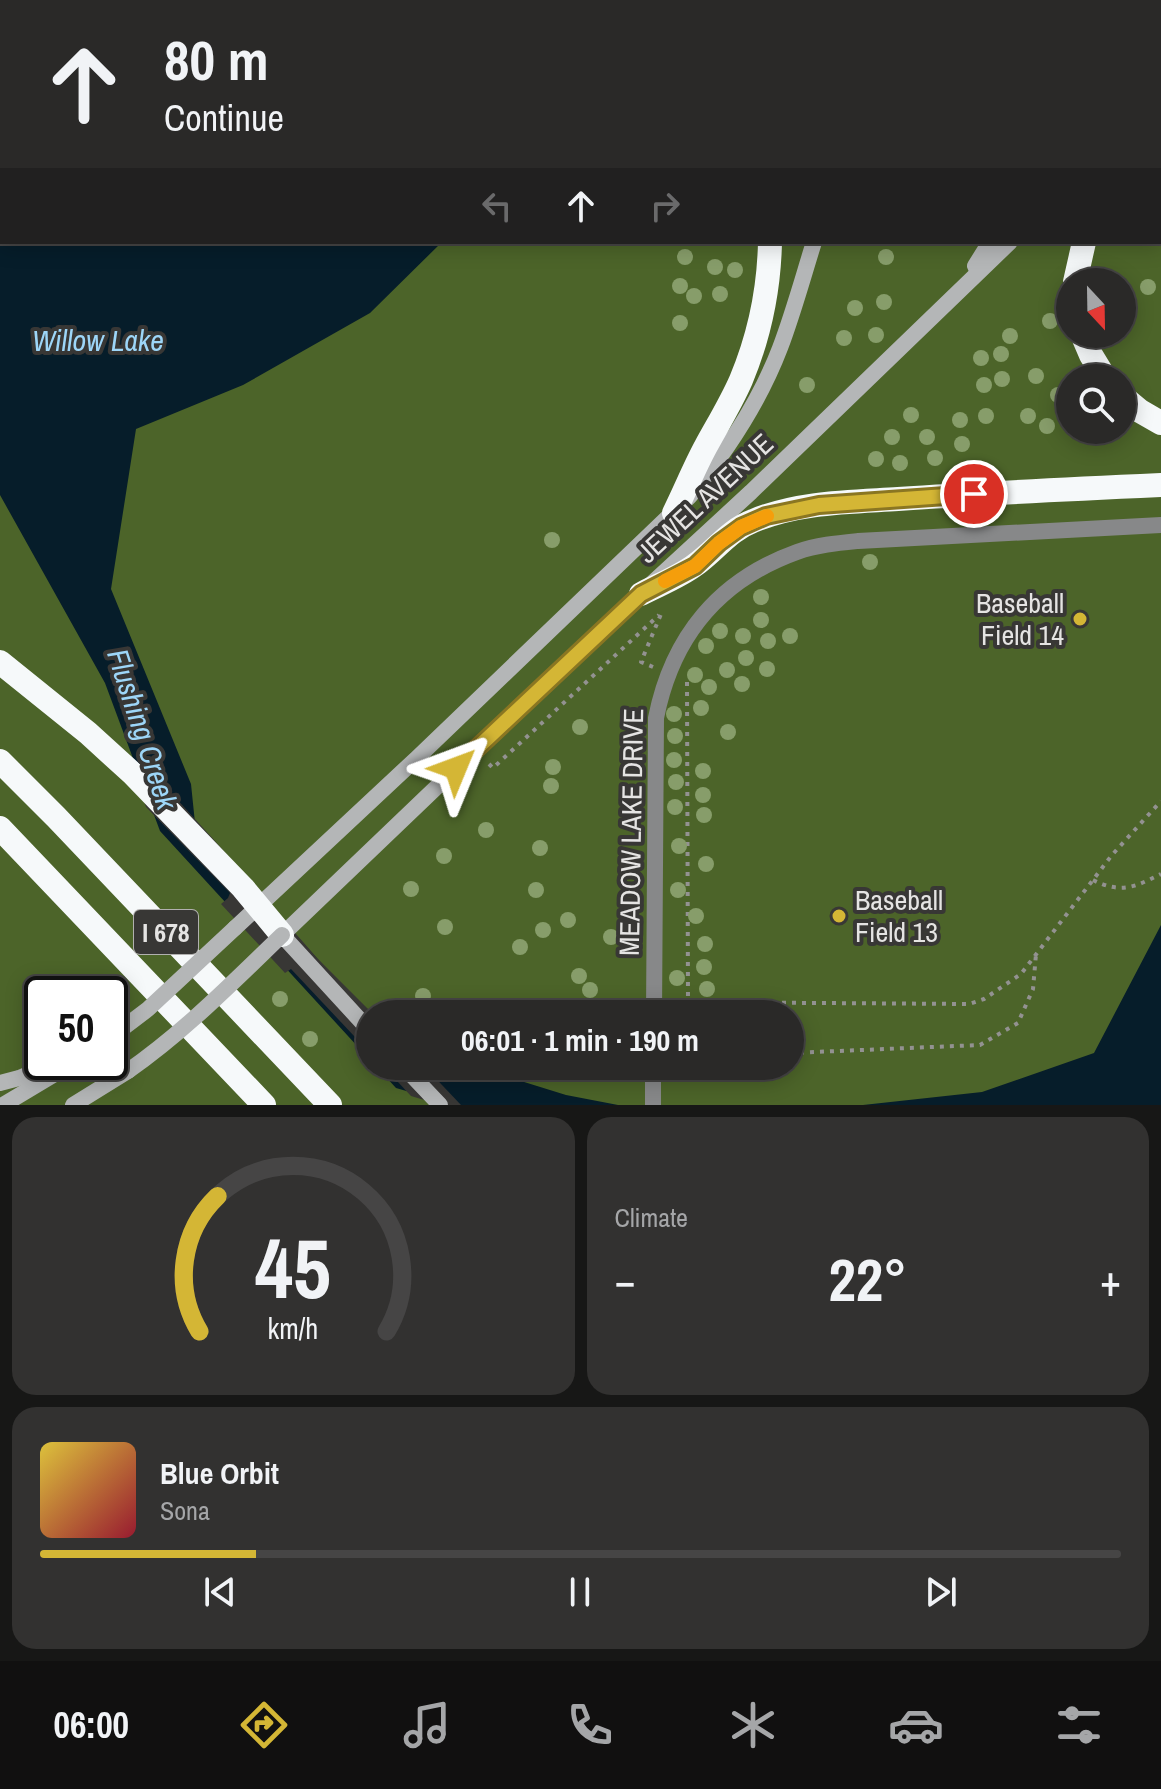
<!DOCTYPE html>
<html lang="en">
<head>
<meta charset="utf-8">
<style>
	:root { --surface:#2a2928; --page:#323130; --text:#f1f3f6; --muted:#a5a6a8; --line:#464545; --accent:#d4b635 }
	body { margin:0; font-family:"Archivo Narrow",sans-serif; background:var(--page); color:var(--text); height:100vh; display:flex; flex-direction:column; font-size:30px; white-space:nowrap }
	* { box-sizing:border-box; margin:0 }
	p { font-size:26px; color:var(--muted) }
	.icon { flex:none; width:44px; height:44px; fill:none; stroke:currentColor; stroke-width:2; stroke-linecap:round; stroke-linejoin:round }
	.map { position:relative; height:1105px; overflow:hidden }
	.panel { display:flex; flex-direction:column; gap:12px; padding:12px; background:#171716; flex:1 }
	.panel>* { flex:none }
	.hud { position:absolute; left:0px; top:0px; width:1162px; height:244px; box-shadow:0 4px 20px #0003,0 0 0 2px var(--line); background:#2a2928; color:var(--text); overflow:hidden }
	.needle { width:52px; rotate:158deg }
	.buttons { position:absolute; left:1056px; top:268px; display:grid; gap:16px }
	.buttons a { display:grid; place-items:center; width:80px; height:80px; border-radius:50%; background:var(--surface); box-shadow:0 4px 20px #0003,0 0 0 2px var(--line); font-size:40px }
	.speed { position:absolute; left:24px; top:976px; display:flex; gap:16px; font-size:40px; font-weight:700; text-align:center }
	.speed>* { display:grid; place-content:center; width:104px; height:104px; border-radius:50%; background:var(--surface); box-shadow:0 4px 20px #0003,0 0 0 2px var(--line); line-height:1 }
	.speed .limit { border:4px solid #111; border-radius:12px; background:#fff; color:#111 }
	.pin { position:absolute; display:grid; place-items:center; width:68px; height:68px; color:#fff; margin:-34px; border:4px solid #fff; border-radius:50%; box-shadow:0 2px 8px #0007 }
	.me { position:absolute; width:88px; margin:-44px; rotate:46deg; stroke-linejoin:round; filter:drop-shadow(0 0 6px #0008) }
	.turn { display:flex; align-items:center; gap:28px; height:168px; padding:0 32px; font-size:36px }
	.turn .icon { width:104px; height:104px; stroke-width:2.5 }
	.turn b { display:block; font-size:56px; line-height:68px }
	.lanes { display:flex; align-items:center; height:76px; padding:0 32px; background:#0003; justify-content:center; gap:40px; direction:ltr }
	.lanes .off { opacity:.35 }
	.big { font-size:60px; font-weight:700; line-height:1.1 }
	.panel .card { flex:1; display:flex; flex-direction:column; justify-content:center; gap:12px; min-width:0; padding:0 28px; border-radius:24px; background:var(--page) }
	.panel .dial { align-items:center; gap:0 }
	.dial svg { height:208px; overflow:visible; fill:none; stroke:var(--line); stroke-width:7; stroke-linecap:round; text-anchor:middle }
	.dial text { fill:var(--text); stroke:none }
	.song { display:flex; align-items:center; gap:24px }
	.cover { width:96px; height:96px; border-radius:12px; background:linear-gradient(135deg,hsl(50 70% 55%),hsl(350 70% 35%)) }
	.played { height:8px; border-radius:4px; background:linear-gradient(90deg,var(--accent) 20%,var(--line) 20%) }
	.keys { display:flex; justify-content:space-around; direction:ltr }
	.heat { display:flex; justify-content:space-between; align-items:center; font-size:44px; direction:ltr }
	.panel .tiles { flex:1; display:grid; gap:12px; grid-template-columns:1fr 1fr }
	.card:last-child { grid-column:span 2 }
	.trip { position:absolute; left:356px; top:1000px; width:448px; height:80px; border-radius:40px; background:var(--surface); box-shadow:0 4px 20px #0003,0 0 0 2px var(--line); font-weight:700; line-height:80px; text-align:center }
	.tabs { display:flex; height:128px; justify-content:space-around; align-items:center; background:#111010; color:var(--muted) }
	.tabs .icon { width:56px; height:56px }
	.tabs .on { color:var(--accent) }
	.tabs b { font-size:36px; color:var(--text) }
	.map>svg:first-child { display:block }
	.green { fill:#4c6429; fill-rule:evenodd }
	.water { fill:#061d2a }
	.pier { fill:#383735 }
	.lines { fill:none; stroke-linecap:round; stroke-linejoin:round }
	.path { stroke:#939291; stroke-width:4; stroke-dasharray:4 6; stroke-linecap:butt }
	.street { stroke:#878889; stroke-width:16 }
	.secondary { stroke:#b4b6b7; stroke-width:16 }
	.highway { stroke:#f6f9fa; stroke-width:24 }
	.secondary-bridge { stroke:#b4b6b7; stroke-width:16 }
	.tree { fill:#879d6a }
	.route-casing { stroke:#8a7622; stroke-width:20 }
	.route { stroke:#d4b635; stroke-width:14 }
	.slow { stroke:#f59e0b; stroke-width:14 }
	.poi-dot { fill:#d4b635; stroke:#383735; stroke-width:3 }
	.labels { text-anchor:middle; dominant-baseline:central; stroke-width:8; stroke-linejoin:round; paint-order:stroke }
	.shield { fill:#383735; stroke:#b1b0af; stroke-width:2 }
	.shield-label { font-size:26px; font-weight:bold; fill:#e5e4e3 }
	.street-label { font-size:28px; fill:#e5e4e3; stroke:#383735 }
	.poi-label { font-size:28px; fill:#e5e4e3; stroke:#383735; text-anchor:end }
	.water-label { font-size:30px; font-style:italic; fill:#9dd6f8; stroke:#383735 }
</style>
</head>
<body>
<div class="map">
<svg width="1161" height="1105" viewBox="0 0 1161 1105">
	<rect width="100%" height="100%" fill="#383735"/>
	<path class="green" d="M0 0H1161V1105H0ZM2 2H1160V242H2ZM1070 282H1122V334H1070ZM1070 378H1122V430H1070ZM42 994H110V1062H42ZM370 1014H790V1066H370Z"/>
	<g class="water">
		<polygon points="0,0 562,0 562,2 2,2 2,242 442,242 370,313 243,385 136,429 111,589 191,784 195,823 370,1017 370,1060 160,831 105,683 0,495"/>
		<polygon points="1161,925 1161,1105 863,1105 982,1092 1094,1053"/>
		<polygon points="376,1066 473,1066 566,1095 618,1105 455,1105 396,1088"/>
	</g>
	<g class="pier">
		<polygon points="127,754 174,796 215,841 317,958 373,1014 370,1014 370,1053 291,969 285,973 221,904 228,898 230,893 146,807"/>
		<polygon points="383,1066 424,1066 461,1105 441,1105 411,1096"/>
	</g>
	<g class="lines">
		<g class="path">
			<polyline points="653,667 641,662 661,614"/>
			<polyline points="687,682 688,1001"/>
			<polyline points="489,764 493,768 659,615"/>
			<path d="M1093 880C1121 894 1135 887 1161 874"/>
			<polyline points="672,1002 969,1004 984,999 1021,974 1112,855 1161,801"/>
			<polyline points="790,1053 980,1045 1018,1023 1033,989 1036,954"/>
		</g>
		<g class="street">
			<path d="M654 1014 656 718C672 637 719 580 797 552 817 545 838 543 858 541L1161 525"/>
			<polyline points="653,1066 653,1105"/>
		</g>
		<g class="secondary">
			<polyline points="916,2 918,0"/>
			<polyline points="1160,99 1161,98"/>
			<polyline points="975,266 990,242"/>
			<path d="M235 928 417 758 690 496C727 451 759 403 780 348 793 314 803 277 814 242"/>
			<polyline points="370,1031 282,935 583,647 751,492 1010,242"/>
			<polyline points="403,1066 440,1105"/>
			<polyline points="0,1083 19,1078 57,1062"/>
			<polyline points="3,1105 75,1062"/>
			<polyline points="73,1105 128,1071"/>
		</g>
		<g class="highway">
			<polyline points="683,0 684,2"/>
			<polyline points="1160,122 1161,121"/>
			<polyline points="1075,282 1084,242"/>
			<polyline points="1082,334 1091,355 1105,378"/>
			<polyline points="1122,396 1140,411 1161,423"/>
			<path d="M674 513C685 491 694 468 706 446 718 424 731 403 741 380 759 337 769 289 770 242"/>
			<path d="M641 594C658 585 679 577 695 565 715 551 729 530 753 521 798 502 850 502 898 499 985 493 1073 489 1161 485"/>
			<polyline points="0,662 88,733 133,774 243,888 282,935"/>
			<polyline points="0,761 56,817 330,1105"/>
			<polyline points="0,828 264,1105"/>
		</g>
		<g class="secondary-bridge">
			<polyline points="110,1038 148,1009 235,928"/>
			<path d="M128 1071C184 1032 232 983 282 935"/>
		</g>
	</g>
	<g class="tree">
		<circle cx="685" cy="257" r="8"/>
		<circle cx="886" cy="257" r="8"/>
		<circle cx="715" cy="267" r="8"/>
		<circle cx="735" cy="270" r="8"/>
		<circle cx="680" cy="286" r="8"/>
		<circle cx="1148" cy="287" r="8"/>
		<circle cx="720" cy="294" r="8"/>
		<circle cx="694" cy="296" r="8"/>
		<circle cx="884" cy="302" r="8"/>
		<circle cx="855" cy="308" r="8"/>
		<circle cx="1050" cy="321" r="8"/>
		<circle cx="680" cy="323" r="8"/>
		<circle cx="876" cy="335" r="8"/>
		<circle cx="1010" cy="336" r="8"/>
		<circle cx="844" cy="338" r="8"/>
		<circle cx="1001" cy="354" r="8"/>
		<circle cx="981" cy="358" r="8"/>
		<circle cx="1036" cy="376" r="8"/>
		<circle cx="1002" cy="379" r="8"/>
		<circle cx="807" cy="385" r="8"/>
		<circle cx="984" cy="385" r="8"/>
		<circle cx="1058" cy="395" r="8"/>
		<circle cx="911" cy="415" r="8"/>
		<circle cx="986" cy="416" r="8"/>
		<circle cx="1028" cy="416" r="8"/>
		<circle cx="960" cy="420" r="8"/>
		<circle cx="1047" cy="426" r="8"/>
		<circle cx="892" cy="437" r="8"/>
		<circle cx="927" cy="437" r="8"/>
		<circle cx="962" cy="444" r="8"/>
		<circle cx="935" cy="458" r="8"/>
		<circle cx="876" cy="459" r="8"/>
		<circle cx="900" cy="463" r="8"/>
		<circle cx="552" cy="540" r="8"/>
		<circle cx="870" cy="562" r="8"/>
		<circle cx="761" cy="597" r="8"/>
		<circle cx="761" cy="620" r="8"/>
		<circle cx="720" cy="631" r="8"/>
		<circle cx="743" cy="636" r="8"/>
		<circle cx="790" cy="636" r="8"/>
		<circle cx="768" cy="641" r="8"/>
		<circle cx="706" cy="646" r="8"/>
		<circle cx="746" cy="658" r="8"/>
		<circle cx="767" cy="669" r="8"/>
		<circle cx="727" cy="670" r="8"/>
		<circle cx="695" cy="675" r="8"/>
		<circle cx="742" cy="684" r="8"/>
		<circle cx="709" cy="687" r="8"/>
		<circle cx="701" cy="708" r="8"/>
		<circle cx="674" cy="714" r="8"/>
		<circle cx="580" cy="727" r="8"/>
		<circle cx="728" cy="732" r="8"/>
		<circle cx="675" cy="736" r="8"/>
		<circle cx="674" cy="760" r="8"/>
		<circle cx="553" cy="767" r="8"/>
		<circle cx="703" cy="771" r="8"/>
		<circle cx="676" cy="782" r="8"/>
		<circle cx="551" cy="786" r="8"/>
		<circle cx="703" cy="795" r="8"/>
		<circle cx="675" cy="807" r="8"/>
		<circle cx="704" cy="815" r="8"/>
		<circle cx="486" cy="830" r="8"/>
		<circle cx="679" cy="846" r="8"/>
		<circle cx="540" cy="848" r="8"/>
		<circle cx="444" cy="856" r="8"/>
		<circle cx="706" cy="864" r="8"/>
		<circle cx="411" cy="889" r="8"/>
		<circle cx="536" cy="890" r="8"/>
		<circle cx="678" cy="890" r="8"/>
		<circle cx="696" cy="916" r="8"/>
		<circle cx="568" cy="920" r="8"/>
		<circle cx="445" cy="927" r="8"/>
		<circle cx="543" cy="930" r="8"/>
		<circle cx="611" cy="937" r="8"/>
		<circle cx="705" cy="944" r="8"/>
		<circle cx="520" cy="947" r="8"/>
		<circle cx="704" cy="967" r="8"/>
		<circle cx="579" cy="976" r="8"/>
		<circle cx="677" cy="978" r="8"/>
		<circle cx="707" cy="989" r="8"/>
		<circle cx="590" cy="990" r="8"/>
		<circle cx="423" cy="996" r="8"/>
		<circle cx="280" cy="999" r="8"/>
		<circle cx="310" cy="1039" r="8"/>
	</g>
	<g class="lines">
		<defs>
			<polyline id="route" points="456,768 641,594 695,566 719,543 741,527 766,516 819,505 974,494"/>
		</defs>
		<use href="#route" class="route-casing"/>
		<use href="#route" class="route"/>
		<polyline class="slow" points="665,581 695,566 719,543 741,527 767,516"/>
	</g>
	<g class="poi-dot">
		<circle cx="1080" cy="619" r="8"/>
		<circle cx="839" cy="916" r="8"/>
	</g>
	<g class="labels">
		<rect class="shield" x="134" y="910" width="64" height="44" rx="6"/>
		<g class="shield-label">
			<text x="166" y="932">I 678</text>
		</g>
		<g class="street-label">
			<text transform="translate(705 498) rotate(-43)">JEWEL AVENUE</text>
			<text transform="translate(631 832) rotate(-89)">MEADOW LAKE DRIVE</text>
		</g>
		<g class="poi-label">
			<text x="1064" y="603">Baseball<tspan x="1064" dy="32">Field 14</tspan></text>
			<text x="855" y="900" text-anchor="start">Baseball<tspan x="855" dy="32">Field 13</tspan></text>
		</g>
		<g class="water-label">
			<text x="98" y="340">Willow Lake</text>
			<text transform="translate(143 729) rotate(72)">Flushing Creek</text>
		</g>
	</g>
</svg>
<div class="buttons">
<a><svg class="needle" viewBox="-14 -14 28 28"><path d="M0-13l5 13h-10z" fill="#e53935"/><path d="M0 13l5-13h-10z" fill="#a5a6a8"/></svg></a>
<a><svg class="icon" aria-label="search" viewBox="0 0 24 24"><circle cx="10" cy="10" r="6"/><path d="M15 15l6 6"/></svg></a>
</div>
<div class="speed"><div class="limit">50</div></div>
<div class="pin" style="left:974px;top:494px;background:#d93025"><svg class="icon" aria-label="arrive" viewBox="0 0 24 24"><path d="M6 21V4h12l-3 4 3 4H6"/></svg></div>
<svg class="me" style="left:456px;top:768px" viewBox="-20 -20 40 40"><path d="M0-17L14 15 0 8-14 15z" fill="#d4b635" stroke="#fff" stroke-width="4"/></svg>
<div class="trip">06:01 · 1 min · 190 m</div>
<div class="hud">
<div class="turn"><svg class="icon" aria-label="ahead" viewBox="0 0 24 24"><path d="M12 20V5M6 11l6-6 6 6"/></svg><div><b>80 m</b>Continue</div></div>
<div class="lanes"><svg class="icon off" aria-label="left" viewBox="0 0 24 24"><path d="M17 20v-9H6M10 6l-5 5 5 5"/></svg><svg class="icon" aria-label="ahead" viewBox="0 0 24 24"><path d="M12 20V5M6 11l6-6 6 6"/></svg><svg class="icon off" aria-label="right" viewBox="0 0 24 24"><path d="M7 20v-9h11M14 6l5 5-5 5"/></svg></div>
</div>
</div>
<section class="panel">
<div class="tiles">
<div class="card dial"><svg viewBox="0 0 100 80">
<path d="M14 69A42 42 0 1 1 86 69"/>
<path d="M14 69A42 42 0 0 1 21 17" stroke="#d4b635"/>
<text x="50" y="56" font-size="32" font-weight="700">45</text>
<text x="50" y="72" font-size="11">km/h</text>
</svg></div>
<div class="card"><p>Climate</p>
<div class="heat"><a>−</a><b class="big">22°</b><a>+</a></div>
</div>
<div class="card">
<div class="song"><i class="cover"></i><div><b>Blue Orbit</b><p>Sona</p></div></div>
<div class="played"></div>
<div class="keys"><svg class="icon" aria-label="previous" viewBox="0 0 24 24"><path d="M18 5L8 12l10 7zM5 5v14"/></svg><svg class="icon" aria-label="pause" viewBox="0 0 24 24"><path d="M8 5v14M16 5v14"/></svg><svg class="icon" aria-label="next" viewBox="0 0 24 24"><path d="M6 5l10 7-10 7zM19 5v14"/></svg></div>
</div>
</div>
</section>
<nav class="tabs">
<b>06:00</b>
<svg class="icon on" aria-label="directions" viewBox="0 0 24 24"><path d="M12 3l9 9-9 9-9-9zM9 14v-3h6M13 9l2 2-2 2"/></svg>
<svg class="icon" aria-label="music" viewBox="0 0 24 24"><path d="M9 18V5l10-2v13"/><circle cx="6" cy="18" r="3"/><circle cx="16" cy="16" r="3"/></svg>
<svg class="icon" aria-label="phone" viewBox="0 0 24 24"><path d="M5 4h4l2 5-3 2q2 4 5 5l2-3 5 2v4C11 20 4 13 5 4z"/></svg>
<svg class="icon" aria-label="climate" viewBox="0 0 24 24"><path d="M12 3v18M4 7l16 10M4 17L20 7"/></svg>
<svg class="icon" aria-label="car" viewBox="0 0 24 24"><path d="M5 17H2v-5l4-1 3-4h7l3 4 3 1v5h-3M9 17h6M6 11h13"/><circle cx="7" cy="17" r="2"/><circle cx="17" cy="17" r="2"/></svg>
<svg class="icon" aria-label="filters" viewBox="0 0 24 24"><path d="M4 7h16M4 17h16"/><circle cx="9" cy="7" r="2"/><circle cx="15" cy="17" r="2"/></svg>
</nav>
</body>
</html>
